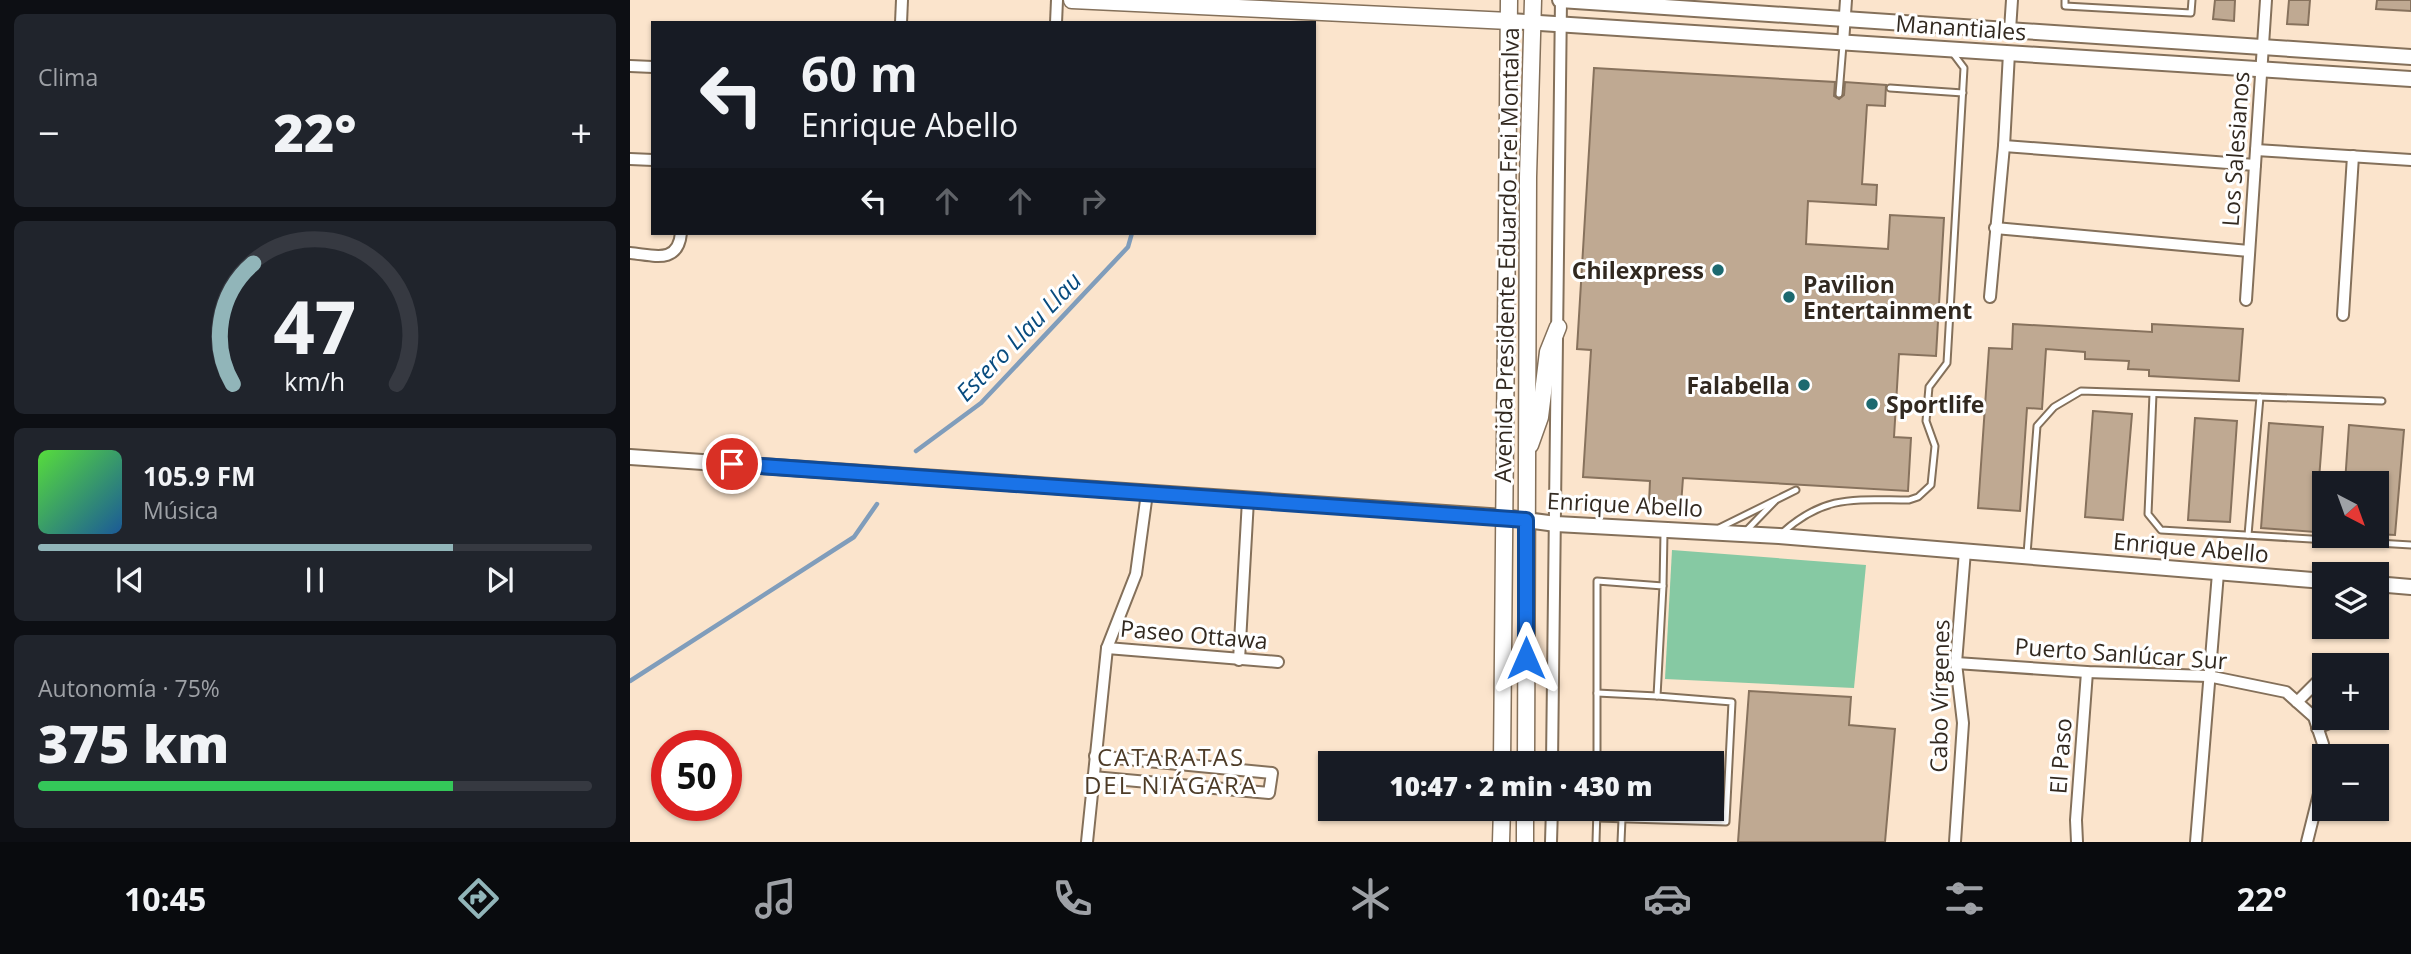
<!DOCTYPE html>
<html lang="es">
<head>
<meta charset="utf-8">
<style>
	:root { --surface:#171b24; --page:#20242c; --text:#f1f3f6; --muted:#9ea1a6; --line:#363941; --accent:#91b5b9 }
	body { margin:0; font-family:"Open Sans",sans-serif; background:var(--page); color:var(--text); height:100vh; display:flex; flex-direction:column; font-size:26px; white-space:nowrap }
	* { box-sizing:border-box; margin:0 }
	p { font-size:23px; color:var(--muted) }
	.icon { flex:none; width:38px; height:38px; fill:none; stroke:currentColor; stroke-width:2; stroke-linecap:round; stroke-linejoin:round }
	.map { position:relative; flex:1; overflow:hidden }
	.panel { display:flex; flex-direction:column; gap:14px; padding:14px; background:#0d0f14; width:630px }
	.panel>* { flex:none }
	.top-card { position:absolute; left:21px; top:21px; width:665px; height:214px; border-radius:0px; box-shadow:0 2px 5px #0004; background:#171b24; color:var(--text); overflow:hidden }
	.needle { width:46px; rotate:139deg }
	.controls { position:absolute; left:1682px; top:471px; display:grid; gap:14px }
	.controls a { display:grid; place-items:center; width:77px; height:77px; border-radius:0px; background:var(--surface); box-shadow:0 2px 5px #0004; font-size:35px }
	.speed { position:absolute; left:21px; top:730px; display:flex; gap:14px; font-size:35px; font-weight:700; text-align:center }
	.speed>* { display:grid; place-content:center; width:91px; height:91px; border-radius:50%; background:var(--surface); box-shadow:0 2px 5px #0004; line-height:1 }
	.speed .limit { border:10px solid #d22; background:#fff; color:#111 }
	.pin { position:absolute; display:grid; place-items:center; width:60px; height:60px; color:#fff; margin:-30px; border:4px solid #fff; border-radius:50%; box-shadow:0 2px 7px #0007 }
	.me { position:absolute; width:77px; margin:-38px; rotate:0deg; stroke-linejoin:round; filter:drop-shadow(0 0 5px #0008) }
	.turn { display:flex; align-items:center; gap:24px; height:147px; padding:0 35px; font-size:32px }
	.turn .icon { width:91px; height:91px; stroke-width:2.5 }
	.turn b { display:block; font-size:49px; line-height:60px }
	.lanes { display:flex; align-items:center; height:66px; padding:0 35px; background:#0003; justify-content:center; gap:35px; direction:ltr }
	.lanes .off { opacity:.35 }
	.big { font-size:52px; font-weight:800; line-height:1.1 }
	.panel .widget { flex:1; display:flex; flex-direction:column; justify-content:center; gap:10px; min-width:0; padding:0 24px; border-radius:10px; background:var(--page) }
	.panel .dial { align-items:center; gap:0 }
	.dial svg { height:182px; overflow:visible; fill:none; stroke:var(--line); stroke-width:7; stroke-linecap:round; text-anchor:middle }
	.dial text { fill:var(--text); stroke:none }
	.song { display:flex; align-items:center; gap:21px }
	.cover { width:84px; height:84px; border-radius:10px; background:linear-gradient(135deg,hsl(110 70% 55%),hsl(210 70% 35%)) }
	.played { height:7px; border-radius:4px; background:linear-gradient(90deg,var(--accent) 75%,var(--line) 75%) }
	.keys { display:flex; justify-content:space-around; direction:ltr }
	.heat { display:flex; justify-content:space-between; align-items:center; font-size:38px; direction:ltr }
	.charge { height:10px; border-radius:5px; background:linear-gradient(90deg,#34c759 75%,var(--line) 0) }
	.trip { position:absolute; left:688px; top:751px; width:406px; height:70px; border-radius:0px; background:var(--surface); box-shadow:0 2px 5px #0004; font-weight:800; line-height:70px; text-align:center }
	.tab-bar { display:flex; height:112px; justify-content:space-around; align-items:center; background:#090b0e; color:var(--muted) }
	.tab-bar .icon { width:49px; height:49px }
	.tab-bar .selected { color:var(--accent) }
	.tab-bar b { font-size:32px; color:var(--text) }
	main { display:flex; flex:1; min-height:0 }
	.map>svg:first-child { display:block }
	.green { fill:#86c9a3 }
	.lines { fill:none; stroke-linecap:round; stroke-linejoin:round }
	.stream { stroke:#809dbb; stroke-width:4.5 }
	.building { fill:#bfa992; stroke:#87725d; stroke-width:2 }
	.service-casing { stroke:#84705a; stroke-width:9 }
	.minor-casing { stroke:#84705a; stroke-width:14 }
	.tertiary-casing { stroke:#84705a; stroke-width:18 }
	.secondary-casing { stroke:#84705a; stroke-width:19 }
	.service { stroke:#fff; stroke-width:5 }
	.minor { stroke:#fff; stroke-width:10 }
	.tertiary { stroke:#fff; stroke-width:14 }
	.secondary { stroke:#fff; stroke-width:16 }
	.route-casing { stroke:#114b97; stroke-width:18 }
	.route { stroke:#1a73e8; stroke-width:12 }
	.poi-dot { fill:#1c696f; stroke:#fff; stroke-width:2.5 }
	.labels { text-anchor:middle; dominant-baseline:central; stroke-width:6; stroke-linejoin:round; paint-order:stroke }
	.street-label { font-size:23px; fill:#322920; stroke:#fff }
	.poi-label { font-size:23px; font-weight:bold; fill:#322920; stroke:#fff; text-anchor:end }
	.water-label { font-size:24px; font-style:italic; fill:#084b7e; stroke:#fff }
	.neighbourhood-label { font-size:24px; letter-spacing:2px; fill:#4d3b27; stroke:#fff }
</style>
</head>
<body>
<main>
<section class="panel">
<div class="widget"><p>Clima</p>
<div class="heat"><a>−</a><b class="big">22°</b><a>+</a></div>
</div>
<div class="widget dial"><svg viewBox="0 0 100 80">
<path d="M14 69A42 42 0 1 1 86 69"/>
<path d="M14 69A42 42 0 0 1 23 16" stroke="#91b5b9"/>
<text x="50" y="56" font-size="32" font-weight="700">47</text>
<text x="50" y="72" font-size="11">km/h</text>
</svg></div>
<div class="widget">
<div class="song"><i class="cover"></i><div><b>105.9 FM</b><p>Música</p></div></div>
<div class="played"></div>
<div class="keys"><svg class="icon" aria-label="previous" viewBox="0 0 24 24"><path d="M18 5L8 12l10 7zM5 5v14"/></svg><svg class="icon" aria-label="pause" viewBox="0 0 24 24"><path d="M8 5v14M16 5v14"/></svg><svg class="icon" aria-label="next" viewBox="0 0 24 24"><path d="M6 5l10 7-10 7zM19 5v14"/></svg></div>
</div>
<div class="widget"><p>Autonomía · 75%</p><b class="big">375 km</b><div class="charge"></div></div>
</section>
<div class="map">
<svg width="1781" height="842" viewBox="0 0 1781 842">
	<rect width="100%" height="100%" fill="#fbe4cc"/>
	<polygon class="green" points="1042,550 1236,565 1224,688 1035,679"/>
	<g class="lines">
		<g class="stream">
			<polyline points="286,451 351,403 498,247 502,233"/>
			<polyline points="0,681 224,537 247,504"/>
		</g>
	</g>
	<g class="building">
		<polygon points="1585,0 1605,0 1604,21 1583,19"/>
		<polygon points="1659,0 1680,0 1678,25 1657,24"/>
		<polygon points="1747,0 1781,0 1781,11 1746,9"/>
		<polygon points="964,68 1205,82 1204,96 1209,99 1214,95 1215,82 1256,85 1255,106 1237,105 1232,184 1247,185 1246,205 1178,201 1176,244 1258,249 1260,215 1314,218 1306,356 1269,354 1264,437 1281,438 1278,491 1053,478 1051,505 1019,503 1020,481 953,477 961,350 947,349"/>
		<polygon points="1383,324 1522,332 1522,324 1613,329 1609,381 1519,376 1519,370 1498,369 1499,361 1455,359 1455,352 1416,349 1412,409 1397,408 1390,511 1348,508 1359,348 1382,349"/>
		<polygon points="1463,411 1502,414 1493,520 1455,517"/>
		<polygon points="1565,418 1607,421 1600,522 1558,520"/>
		<polygon points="1639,423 1693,427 1685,532 1631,528"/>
		<polygon points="1719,425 1774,430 1765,535 1746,534 1746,483 1715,483"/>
		<polygon points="1119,691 1221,697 1219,725 1265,729 1255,842 1108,842"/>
	</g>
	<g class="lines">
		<defs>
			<g id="service">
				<polyline points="1435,0 1435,6 1561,13 1562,0"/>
				<polyline points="1260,88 1333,93"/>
				<polyline points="1209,94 1213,45"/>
				<polyline points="1523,394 1518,514 1531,530 1781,545"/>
				<polyline points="1087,529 1166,490"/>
				<polyline points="1115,532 1145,501"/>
				<path d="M1153 532C1196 494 1225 500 1279 500L1288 497 1301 485 1305 446 1296 421 1299 387 1317 363 1334 68 1322 52"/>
				<polyline points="1618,535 1630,397"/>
				<polyline points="1397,554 1407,426 1424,407 1451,391 1752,401"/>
				<polyline points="1033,586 1034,533"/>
				<polyline points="967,693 1027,696"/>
				<polyline points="967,763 967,581 1033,586 1027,696 1102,702 1096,822 967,818"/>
				<polyline points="966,842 967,808"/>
				<polyline points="991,842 992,819"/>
			</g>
			<g id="minor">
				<polyline points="271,23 272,0"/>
				<polyline points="426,23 427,0"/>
				<polyline points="1380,30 1382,0"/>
				<polyline points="1213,43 1216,0"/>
				<polyline points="0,66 23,67"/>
				<polyline points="1374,146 1625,165"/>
				<polyline points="1626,150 1781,160"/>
				<polyline points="0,159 23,160"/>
				<polyline points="1365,228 1619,251"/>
				<path d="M0 253C23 255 48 265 51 233"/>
				<polyline points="1360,297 1374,146 1379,53"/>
				<polyline points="1616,300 1636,0"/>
				<polyline points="1713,315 1723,156"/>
				<polyline points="477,648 648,662"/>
				<polyline points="609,660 618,500"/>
				<polyline points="1326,663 1457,672 1578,676 1656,692 1684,717 1693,744 1694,756"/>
				<polyline points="1667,702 1694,675"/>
				<polyline points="1687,728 1704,721 1707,718"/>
				<polyline points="922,763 931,0"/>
				<polyline points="463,777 639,793 642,773 465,756"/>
				<polyline points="457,842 477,648 506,574 517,493"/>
				<polyline points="921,842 922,808"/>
				<polyline points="1325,842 1333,723 1326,663 1335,551"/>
				<polyline points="1447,842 1446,820 1457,672"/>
				<polyline points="1566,842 1588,573"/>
				<polyline points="1677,842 1694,774"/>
			</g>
			<g id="tertiary">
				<polyline points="930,0 1781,57"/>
				<polyline points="879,21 1781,79"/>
				<polyline points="0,457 874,517 926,524 1149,536 1694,581"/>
				<polyline points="1746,584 1781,587"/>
			</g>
			<g id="secondary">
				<polyline points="442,0 879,21"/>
				<polyline points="900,445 910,417 918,352 928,327"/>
				<polyline points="872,763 879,0"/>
				<polyline points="896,763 898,177 903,0"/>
				<polyline points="871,842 872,808"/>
				<polyline points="895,842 895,808"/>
			</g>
		</defs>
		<use href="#service" class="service-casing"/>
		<use href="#minor" class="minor-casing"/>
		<use href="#tertiary" class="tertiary-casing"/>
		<use href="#secondary" class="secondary-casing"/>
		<use href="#service" class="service"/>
		<use href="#minor" class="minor"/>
		<use href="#tertiary" class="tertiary"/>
		<use href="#secondary" class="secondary"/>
	</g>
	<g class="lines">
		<defs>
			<polyline id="route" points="102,464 896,520 896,658"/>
		</defs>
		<use href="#route" class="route-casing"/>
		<use href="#route" class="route"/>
	</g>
	<g class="poi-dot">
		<circle cx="1088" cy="270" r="7"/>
		<circle cx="1159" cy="297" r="7"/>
		<circle cx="1174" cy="385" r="7"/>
		<circle cx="1242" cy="404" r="7"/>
	</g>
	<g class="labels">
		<g class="street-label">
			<text transform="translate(1331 27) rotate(4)">Manantiales</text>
			<text transform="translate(1605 149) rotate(-86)">Los Salesianos</text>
			<text transform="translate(876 255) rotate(-89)">Avenida Presidente Eduardo Frei Montalva</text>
			<text transform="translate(995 504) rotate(3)">Enrique Abello</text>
			<text transform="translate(1561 547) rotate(5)">Enrique Abello</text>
			<text transform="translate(564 634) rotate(5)">Paseo Ottawa</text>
			<text transform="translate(1491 653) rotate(4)">Puerto Sanlúcar Sur</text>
			<text transform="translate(1309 696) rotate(-89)">Cabo Vírgenes</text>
			<text transform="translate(1430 756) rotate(-86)">El Paso</text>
		</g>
		<g class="poi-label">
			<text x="1074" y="270">Chilexpress</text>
			<text x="1173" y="284" text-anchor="start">Pavilion<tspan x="1173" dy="26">Entertainment</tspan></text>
			<text x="1160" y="385">Falabella</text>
			<text x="1256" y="404" text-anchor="start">Sportlife</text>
		</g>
		<g class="water-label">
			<text transform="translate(388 336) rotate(-46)">Estero Llau Llau</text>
		</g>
		<g class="neighbourhood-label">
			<text x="541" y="756">CATARATAS<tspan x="541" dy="28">DEL NIÁGARA</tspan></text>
		</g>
	</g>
</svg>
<div class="controls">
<a><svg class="needle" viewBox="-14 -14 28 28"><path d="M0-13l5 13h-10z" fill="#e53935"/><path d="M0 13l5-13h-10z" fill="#9ea1a6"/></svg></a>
<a><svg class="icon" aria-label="layers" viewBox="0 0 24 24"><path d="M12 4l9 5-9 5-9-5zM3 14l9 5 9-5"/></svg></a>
<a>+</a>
<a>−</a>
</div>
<div class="speed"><div class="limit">50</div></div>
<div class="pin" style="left:102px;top:464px;background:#d93025"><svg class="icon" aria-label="arrive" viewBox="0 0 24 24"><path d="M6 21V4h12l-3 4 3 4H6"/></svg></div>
<svg class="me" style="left:896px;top:658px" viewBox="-20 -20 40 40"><path d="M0-17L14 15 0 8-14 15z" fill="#1a73e8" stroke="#fff" stroke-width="4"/></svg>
<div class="trip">10:47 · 2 min · 430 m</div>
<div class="top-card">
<div class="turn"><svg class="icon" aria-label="left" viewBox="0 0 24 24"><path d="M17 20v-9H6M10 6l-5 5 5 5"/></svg><div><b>60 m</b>Enrique Abello</div></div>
<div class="lanes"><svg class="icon" aria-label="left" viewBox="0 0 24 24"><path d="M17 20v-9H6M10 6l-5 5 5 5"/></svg><svg class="icon off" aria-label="ahead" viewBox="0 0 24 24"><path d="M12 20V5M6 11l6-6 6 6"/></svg><svg class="icon off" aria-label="ahead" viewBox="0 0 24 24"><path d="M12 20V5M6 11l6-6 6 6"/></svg><svg class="icon off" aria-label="right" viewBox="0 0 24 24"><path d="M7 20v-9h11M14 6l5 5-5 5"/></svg></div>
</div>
</div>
</main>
<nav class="tab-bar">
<b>10:45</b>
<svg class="icon selected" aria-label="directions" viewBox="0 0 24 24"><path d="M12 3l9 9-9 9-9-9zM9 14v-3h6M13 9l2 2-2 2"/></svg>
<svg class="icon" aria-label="music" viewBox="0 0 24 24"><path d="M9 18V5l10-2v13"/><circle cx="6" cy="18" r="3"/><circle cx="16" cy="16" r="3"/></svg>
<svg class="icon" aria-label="phone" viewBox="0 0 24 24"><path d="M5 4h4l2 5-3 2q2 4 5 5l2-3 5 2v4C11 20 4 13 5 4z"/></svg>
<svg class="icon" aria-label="climate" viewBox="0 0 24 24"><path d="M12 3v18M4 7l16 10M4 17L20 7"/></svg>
<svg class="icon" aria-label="car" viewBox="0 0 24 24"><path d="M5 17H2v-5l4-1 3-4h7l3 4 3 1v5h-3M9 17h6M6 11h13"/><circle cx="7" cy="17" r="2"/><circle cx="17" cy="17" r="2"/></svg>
<svg class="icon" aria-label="filters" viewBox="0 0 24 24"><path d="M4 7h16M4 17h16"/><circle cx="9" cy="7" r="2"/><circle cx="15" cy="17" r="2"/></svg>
<b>22°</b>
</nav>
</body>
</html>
